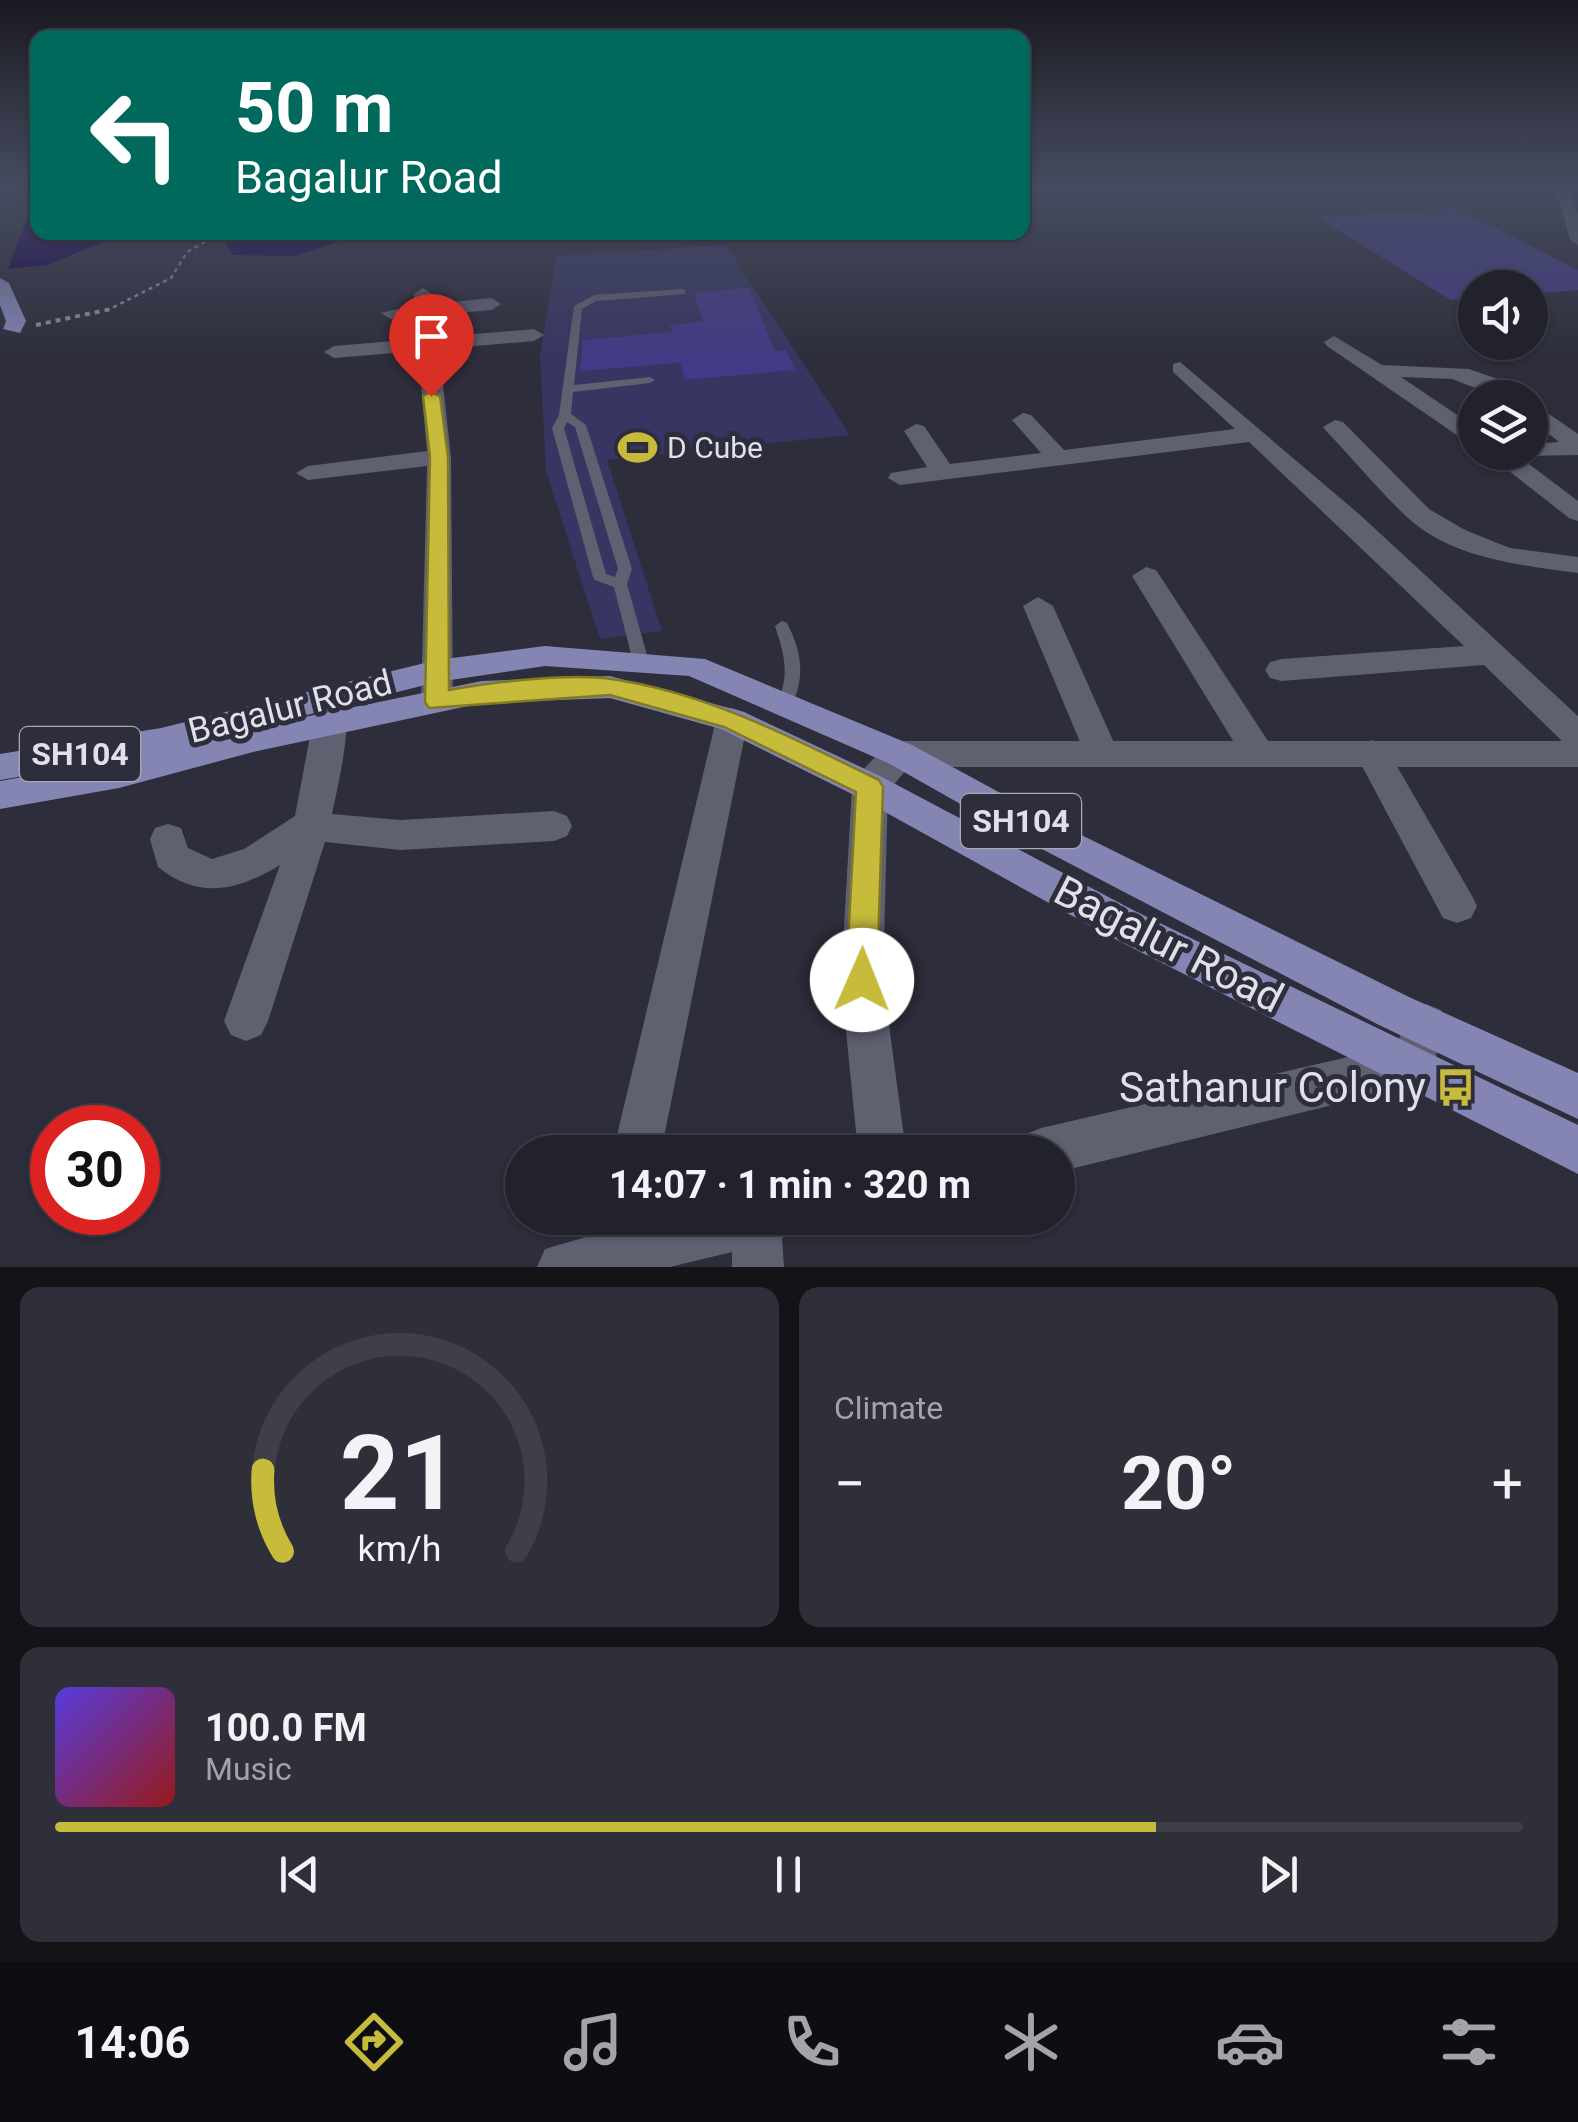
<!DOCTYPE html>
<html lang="en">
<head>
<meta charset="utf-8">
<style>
	:root { --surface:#22222c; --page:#2e2f38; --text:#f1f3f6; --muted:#a2a4a9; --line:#3f3f48; --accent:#c7bb3b }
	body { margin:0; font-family:Roboto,sans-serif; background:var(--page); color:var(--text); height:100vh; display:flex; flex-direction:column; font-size:38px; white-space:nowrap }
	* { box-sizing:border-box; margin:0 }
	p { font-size:32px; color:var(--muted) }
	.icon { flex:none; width:55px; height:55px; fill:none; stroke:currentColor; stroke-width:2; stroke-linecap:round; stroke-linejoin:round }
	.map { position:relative; height:1267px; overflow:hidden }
	.sheet { display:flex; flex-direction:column; gap:20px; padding:20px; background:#131318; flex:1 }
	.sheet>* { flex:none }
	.guide { position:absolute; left:30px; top:30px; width:1000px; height:210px; border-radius:20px; box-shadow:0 2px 8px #0004,0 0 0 2px var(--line); background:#00695c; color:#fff; overflow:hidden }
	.tools { position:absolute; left:1458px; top:270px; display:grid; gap:20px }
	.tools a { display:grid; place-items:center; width:90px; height:90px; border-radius:50%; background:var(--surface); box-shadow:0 2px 8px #0004,0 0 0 2px var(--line); font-size:50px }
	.speed { position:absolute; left:30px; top:1105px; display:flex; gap:20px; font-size:50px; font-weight:700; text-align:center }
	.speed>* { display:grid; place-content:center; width:130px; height:130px; border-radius:50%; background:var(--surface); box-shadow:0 2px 8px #0004,0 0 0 2px var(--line); line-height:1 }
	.speed .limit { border:15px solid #d22; background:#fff; color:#111 }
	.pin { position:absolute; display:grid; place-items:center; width:85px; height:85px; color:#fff; margin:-102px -42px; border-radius:50% 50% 50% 0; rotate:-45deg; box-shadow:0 0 10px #0007 }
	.pin .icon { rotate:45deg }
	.me { position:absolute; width:110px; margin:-55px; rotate:1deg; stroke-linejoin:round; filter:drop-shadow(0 0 8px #0008) }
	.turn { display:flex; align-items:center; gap:35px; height:210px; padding:0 40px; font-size:45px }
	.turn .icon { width:130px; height:130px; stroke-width:2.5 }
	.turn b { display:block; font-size:70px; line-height:85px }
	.big { font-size:75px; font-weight:700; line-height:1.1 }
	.sheet .tile { flex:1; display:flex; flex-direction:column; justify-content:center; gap:15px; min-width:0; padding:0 35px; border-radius:20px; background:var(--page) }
	.sheet .dial { align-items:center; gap:0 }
	.dial svg { height:260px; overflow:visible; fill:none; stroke:var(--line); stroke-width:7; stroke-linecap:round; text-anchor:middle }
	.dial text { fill:var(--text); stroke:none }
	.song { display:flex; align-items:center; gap:30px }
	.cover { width:120px; height:120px; border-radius:15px; background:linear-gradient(135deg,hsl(250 70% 55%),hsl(0 70% 35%)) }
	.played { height:10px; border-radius:5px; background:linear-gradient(90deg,var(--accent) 75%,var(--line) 75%) }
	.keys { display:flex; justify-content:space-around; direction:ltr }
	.heat { display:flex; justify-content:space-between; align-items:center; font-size:55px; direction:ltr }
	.sheet .tiles { flex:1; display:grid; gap:20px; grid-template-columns:1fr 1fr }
	.tile:last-child { grid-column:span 2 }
	.trip { position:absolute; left:505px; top:1135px; width:570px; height:100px; border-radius:50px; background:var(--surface); box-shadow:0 2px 8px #0004,0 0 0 2px var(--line); font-weight:700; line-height:100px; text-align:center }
	.dock { display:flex; height:160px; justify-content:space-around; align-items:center; background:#0e0e12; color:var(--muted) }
	.dock .icon { width:70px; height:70px }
	.dock .selected { color:var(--accent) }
	.dock b { font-size:45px; color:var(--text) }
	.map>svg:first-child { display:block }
	.green { fill:#373561 }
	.water { fill:#18014d }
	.building { fill:#423a87 }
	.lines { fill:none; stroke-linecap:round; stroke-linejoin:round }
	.path-far1 { stroke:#8d8d98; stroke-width:2.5; stroke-dasharray:4 4; stroke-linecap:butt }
	.path { stroke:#8d8d98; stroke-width:4; stroke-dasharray:5 5; stroke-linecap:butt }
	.lane { fill:#5f6070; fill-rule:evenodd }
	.street { fill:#5f6070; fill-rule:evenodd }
	.secondary { fill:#5f6070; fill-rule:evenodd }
	.primary { fill:#8485b3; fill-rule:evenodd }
	.route { fill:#c7bb3b; stroke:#817a26; stroke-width:2.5 }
	.labels { text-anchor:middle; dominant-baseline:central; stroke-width:10; stroke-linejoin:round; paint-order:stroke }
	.far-poi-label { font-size:30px; fill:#dfe0e9; stroke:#2d2d3b; text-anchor:start }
	.shield { fill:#2d2d3b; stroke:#aaaab5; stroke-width:2.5 }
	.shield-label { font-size:32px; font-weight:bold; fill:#dfe0e9 }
	.street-label { font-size:35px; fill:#dfe0e9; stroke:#2d2d3b }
	.near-street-label { font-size:42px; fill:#dfe0e9; stroke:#2d2d3b }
	.near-poi-label { font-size:42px; fill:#dfe0e9; stroke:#2d2d3b; text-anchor:end }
</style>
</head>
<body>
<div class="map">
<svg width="1578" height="1267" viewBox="0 0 1578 1267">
	<rect width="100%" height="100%" fill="#2d2d3b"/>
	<polygon class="green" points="726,245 850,435 607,460 662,631 600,639 546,471 540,357 556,256"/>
	<g class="water">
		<polygon points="23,186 37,186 38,232 125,233 47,265 8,269 31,208"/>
		<polygon points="220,233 366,233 294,256 233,255"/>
	</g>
	<g class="building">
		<polygon points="1456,208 1578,270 1578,290 1530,294 1530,288 1475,288 1475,298 1451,300 1317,217"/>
		<polygon points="749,288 775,351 786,350 795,370 685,380 680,363 580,371 583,340 672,332 670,325 703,322 694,293"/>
	</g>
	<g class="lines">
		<polyline class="path-far1" points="106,311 171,278 187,252 223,232"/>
		<polyline class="path" points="36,325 111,309"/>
		<g class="lane">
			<path d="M682 289 685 290V294L596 301 582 309 574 385 650 377 655 380 650 383 573 392 571 414 586 425 632 569 627 584 649 662 641 667 633 662 614 587 595 580 593 577 552 428 559 415 574 306 594 295ZM567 422 575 427 618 569 615 577 606 574 564 428Z"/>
			<path d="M782 621 787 623C802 652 806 679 790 708H778L776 704C791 677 784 654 775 626Z"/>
		</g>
		<g class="street">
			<polygon points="1555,186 1569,186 1578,213 1578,245 1570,240"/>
			<polygon points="423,288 432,294 433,304 492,298 501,304 492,310 435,315 437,337 534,329 544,335 534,341 439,349 451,457 453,702 448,710 426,710 421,702 427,466 308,480 296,473 308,466 427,451 418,351 334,358 324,352 334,346 417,339 416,317 391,319 381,313 415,305 414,294"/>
			<polygon points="1334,336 1382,365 1469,369 1509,383 1527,398 1501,398 1452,379 1401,377 1475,427 1475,444 1467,442 1327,346 1324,342"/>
			<polygon points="1180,362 1359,514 1578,716 1578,748 1566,745 1484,665 1281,681 1270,678 1265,670 1270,662 1281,659 1464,646 1249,442 900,485 888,478 891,473 927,467 904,431 916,424 924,426 950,464 1041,453 1012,420 1023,413 1031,415 1064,450 1235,429 1173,372 1173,364"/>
			<polygon points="1530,401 1578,434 1578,455 1522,456 1519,452 1530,452 1530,444 1559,442 1530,419"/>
			<path d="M1335 420 1343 422 1429 509 1465 530 1510 548 1578 557V573C1521 565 1453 559 1408 518 1379 491 1354 460 1327 432L1323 427Z"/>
			<polygon points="1485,452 1513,452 1578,501 1578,521 1569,518"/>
			<polygon points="1146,567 1156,570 1270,744 1275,753 1270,762 1258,766 1246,762 1132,576"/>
			<polygon points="1038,597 1053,606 1119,754 1114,763 1102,767 1090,763 1085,754 1023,606"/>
			<path d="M330 685 341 688C356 714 338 784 332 814L401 820 554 811 567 816 572 826 567 836 554 841 401 850 325 842 268 1021 261 1035 246 1041 231 1035 224 1021 280 865C237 891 199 900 158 867L150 839 155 828 168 824 181 828 188 848 212 859 244 849 295 816 319 688Z"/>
			<polygon points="732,708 744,712 748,720 661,1152 613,1152 716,720 720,712"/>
			<polygon points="1372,740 1384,744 1471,894 1477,906 1471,918 1457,923 1443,918 1355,753 1360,744"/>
			<polygon points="870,773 882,777 888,787 883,980 906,1152 858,1152 841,980 852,787 858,777"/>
			<polygon points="1426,1004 1441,1010 1448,1024 1427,1079 1411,1086 1058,1172 1058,1152 1017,1152 1024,1135 1041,1128 1396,1046 1411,1010"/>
			<polygon points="599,1218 649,1218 648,1222 666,1218 796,1218 789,1236 782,1238 784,1267 732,1267 732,1252 670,1267 537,1267 545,1249 596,1234"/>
		</g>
		<path class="secondary" d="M900 741H1578V767H909C893 784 883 805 858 797L852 787C862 769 881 747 900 741Z"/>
		<g class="primary">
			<polygon points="0,278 9,283 26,321 20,333 3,329 6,321 0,305"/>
			<polygon points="545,646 705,659 912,745 1043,816 1409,997 1578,1073 1578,1119 1379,1025 1017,836 888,763 689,676 545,666 437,682 275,723 482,681 610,676 744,712 882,777 1133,910 1578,1125 1578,1174 1105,934 858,797 721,729 610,698 482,703 253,752 119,788 0,809 0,781 146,755 0,780 0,754 161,728 437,660"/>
		</g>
	</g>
	<linearGradient id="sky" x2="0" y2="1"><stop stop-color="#191920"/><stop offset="0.51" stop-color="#464c60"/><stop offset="1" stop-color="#464c60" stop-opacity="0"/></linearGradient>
	<rect width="1578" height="364" fill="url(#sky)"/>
	<path class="route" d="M431 392 440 396 448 457 449 690C491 682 570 673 611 679 706 692 794 739 879 780L883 787 877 980 873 990 862 994 850 990 846 980 856 792 724 727 610 695 429 708 425 702 430 457 423 396Z"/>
	<defs>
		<symbol id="stadium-bare" viewBox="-9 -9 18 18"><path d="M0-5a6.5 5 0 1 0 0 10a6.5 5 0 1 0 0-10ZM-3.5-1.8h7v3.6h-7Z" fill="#c7bb3b" stroke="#2d2d3b" stroke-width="2.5" paint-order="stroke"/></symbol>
		<symbol id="bus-bare" viewBox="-9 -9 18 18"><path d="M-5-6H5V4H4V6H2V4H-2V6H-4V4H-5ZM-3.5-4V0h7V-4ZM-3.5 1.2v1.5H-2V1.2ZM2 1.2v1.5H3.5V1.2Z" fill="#c7bb3b" stroke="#2d2d3b" stroke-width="2.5" paint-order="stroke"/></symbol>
	</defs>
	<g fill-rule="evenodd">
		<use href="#stadium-bare" x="610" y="420" width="55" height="55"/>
		<use href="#bus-bare" x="1428" y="1060" width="55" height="55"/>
	</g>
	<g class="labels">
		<g class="far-poi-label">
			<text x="667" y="447">D Cube</text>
		</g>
		<g class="shield">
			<rect x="20" y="727" width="120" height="54" rx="8"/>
			<rect x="961" y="794" width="120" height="54" rx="8"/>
		</g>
		<g class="shield-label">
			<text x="80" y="754">SH104</text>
			<text x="1021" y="821">SH104</text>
		</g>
		<g class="street-label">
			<text transform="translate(290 707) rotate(-14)">Bagalur Road</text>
		</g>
		<g class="near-street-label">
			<text transform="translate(1169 944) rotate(27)">Bagalur Road</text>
		</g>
		<g class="near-poi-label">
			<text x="1426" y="1087">Sathanur Colony</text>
		</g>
	</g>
</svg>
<div class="tools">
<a><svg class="icon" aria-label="sound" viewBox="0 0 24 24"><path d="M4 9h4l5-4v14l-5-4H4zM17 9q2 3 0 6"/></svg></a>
<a><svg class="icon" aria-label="layers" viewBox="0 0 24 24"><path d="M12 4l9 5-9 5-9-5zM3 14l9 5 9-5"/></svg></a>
</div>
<div class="speed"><div class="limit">30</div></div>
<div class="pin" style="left:431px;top:396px;background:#d93025"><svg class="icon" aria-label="arrive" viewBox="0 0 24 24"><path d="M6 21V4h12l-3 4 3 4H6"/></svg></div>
<svg class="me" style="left:862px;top:980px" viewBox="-20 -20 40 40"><circle r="19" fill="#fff"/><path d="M0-13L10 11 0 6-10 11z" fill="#c7bb3b"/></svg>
<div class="trip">14:07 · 1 min · 320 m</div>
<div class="guide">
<div class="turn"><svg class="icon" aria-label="left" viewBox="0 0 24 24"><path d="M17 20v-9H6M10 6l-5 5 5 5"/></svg><div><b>50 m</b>Bagalur Road</div></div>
</div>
</div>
<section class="sheet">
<div class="tiles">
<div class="tile dial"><svg viewBox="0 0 100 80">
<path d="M14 69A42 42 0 1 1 86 69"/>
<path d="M14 69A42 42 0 0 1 8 44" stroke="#c7bb3b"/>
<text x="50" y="56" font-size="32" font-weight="700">21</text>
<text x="50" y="72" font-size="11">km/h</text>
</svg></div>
<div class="tile"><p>Climate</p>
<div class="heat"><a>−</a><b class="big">20°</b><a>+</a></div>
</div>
<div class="tile">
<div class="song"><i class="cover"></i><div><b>100.0 FM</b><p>Music</p></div></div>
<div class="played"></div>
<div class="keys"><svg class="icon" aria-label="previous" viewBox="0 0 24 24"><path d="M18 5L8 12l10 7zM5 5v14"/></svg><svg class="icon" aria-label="pause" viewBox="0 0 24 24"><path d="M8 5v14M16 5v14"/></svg><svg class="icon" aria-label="next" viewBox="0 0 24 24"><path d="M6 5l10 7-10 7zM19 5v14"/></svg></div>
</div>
</div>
</section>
<nav class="dock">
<b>14:06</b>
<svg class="icon selected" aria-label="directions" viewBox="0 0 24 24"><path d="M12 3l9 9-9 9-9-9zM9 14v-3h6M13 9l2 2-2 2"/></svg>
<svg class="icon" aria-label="music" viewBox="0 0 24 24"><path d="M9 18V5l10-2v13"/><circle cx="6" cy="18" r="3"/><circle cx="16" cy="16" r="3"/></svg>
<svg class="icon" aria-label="phone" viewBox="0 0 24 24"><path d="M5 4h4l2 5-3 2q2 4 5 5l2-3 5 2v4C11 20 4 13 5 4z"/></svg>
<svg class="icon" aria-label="climate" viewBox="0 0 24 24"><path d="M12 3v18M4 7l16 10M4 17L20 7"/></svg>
<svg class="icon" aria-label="car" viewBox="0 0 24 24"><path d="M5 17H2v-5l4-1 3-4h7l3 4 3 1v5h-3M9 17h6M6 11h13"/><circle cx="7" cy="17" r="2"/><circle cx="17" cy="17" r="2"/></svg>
<svg class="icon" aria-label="filters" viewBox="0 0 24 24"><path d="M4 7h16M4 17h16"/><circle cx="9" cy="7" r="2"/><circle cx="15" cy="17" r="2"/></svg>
</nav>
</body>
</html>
